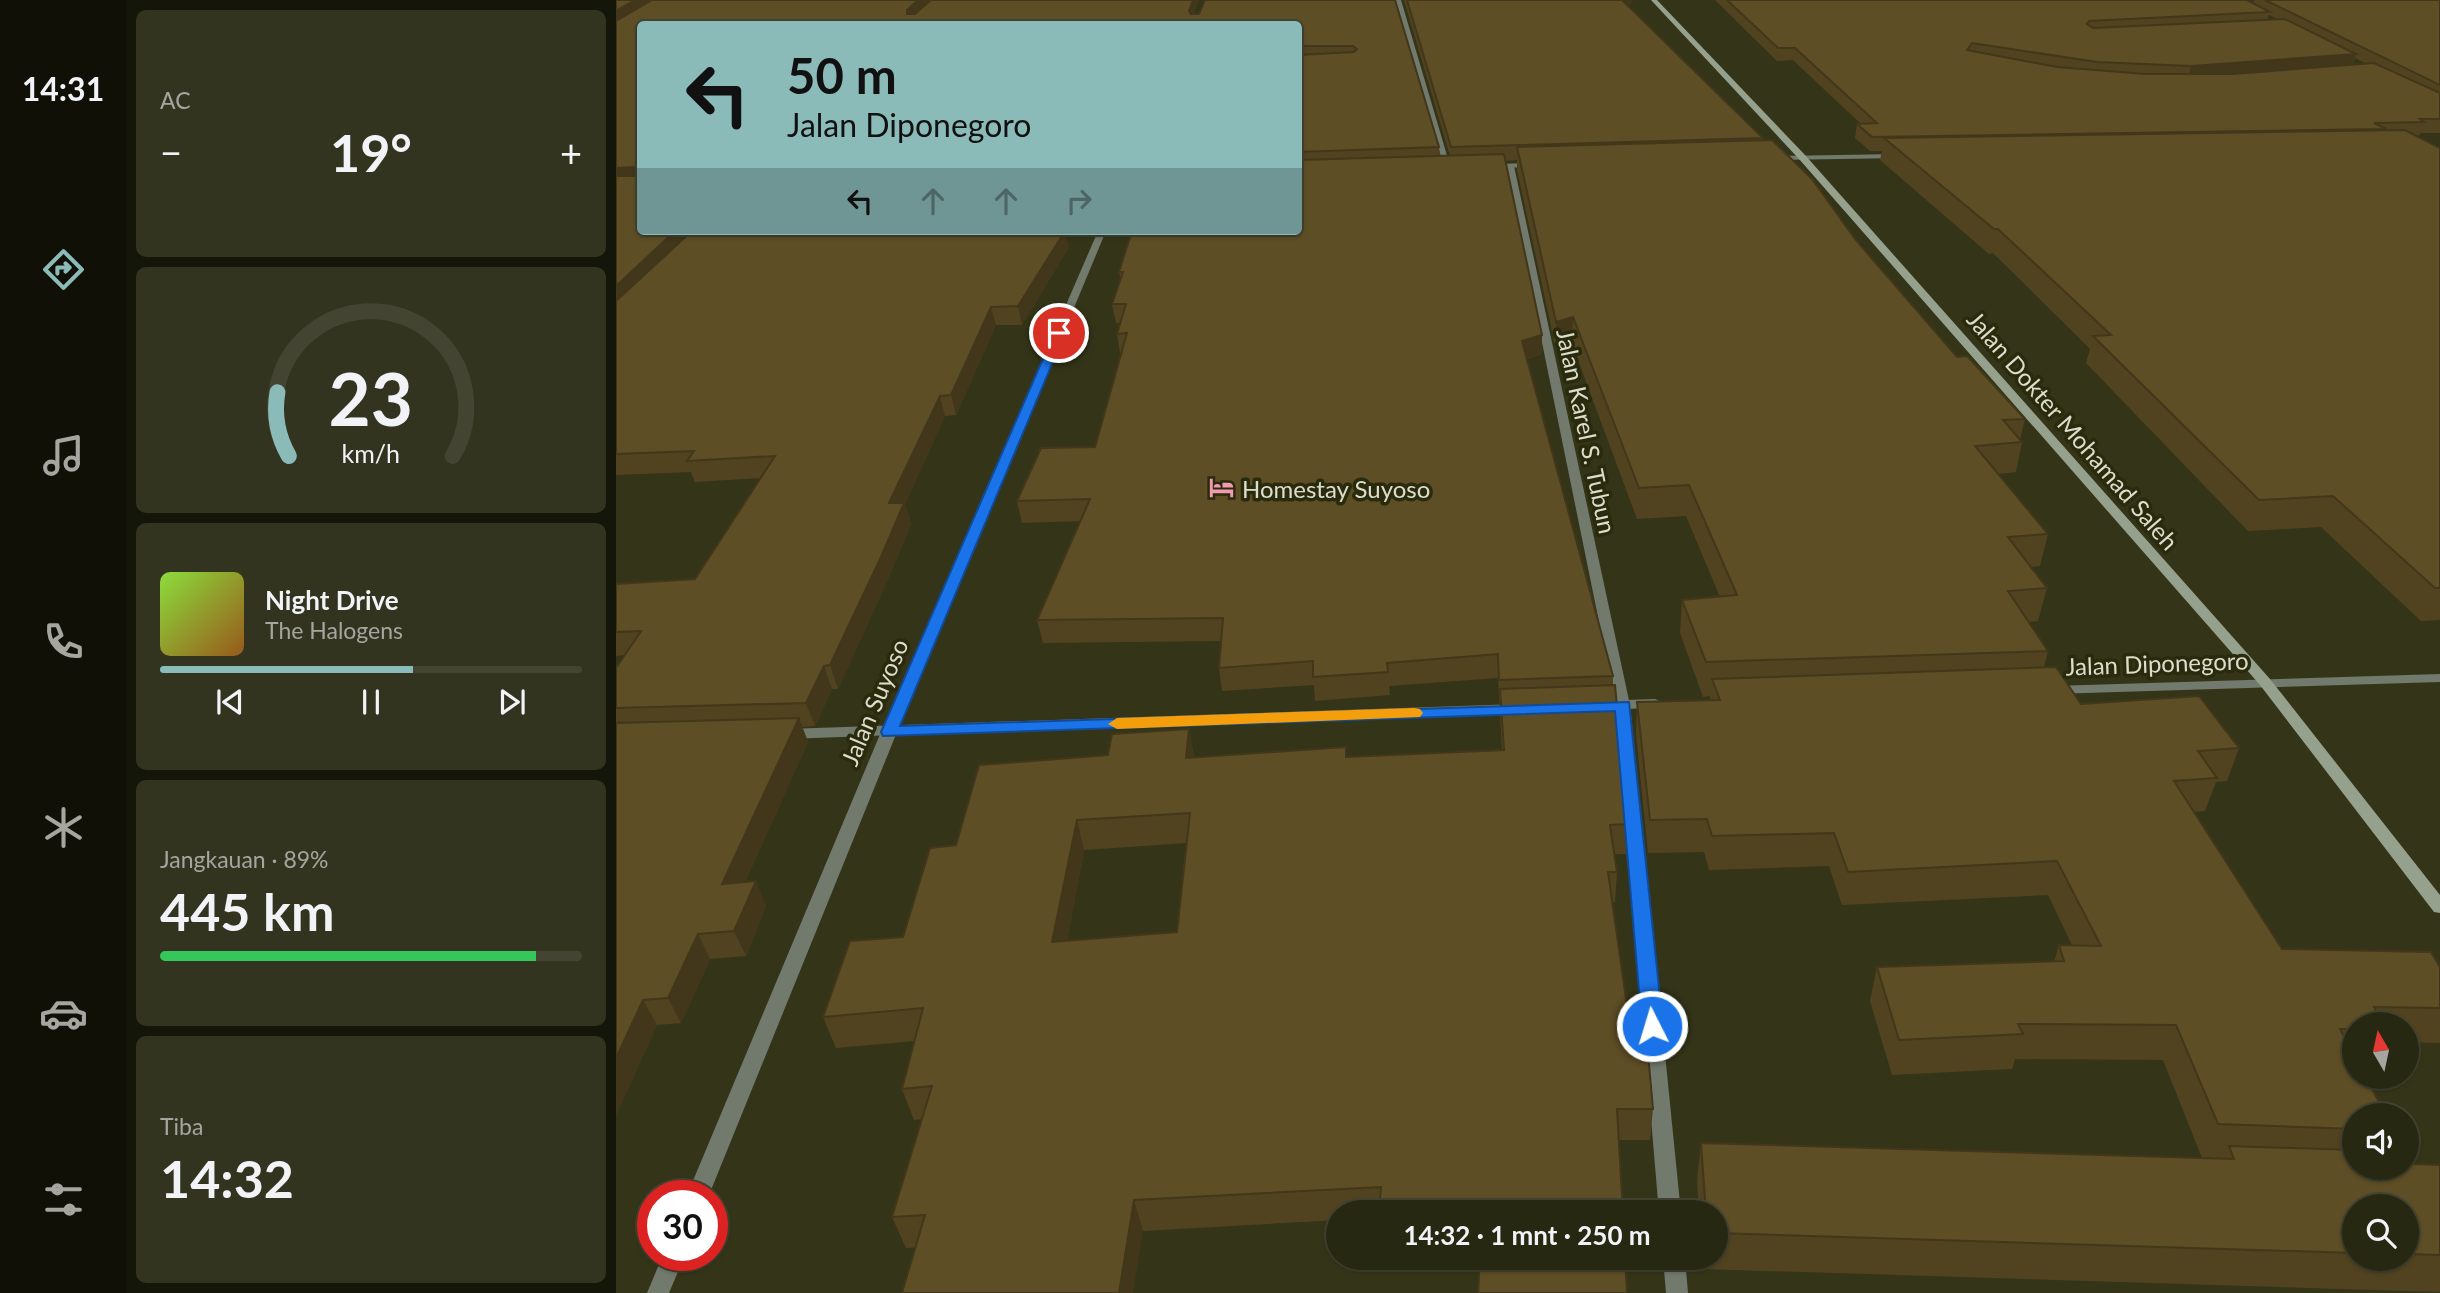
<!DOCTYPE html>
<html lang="id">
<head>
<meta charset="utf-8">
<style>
	:root { --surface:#272812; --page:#333420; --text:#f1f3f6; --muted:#a4a69f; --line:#434432; --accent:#8bbbb9 }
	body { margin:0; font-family:Lato,sans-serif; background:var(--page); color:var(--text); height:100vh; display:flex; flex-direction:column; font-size:26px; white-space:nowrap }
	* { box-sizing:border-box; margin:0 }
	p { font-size:23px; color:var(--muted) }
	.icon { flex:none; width:38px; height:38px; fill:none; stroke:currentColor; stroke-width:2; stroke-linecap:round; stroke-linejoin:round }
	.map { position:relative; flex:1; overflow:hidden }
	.details { display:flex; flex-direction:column; gap:10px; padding:10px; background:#15160a; width:490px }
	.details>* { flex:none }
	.top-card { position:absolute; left:21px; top:21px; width:665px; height:214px; border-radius:7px; box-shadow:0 2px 5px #0004,0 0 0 2px var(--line); background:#8bbbb9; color:#111; overflow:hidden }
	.needle { width:46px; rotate:351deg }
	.tools { position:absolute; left:1726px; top:1012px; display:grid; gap:14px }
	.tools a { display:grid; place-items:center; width:77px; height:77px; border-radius:50%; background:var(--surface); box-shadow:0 2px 5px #0004,0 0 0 2px var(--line); font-size:35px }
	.speed { position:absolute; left:21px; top:1180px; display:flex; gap:14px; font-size:35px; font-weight:700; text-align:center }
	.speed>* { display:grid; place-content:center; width:91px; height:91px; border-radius:50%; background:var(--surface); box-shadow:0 2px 5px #0004,0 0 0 2px var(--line); line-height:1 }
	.speed .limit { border:10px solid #d22; background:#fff; color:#111 }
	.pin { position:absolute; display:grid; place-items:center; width:60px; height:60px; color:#fff; margin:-30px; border:4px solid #fff; border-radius:50%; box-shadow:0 2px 7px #0007 }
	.me { position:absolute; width:77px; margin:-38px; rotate:355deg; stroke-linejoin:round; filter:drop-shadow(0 0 5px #0008) }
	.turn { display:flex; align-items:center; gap:24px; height:147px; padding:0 35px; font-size:32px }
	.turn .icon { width:91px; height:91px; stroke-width:2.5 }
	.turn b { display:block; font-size:49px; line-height:60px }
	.lanes { display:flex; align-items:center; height:66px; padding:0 35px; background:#0003; justify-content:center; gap:35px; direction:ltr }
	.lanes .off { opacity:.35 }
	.big { font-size:52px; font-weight:700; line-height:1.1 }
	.details .card { flex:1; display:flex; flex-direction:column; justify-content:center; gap:10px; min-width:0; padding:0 24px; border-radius:10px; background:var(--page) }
	.details .dial { align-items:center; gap:0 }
	.dial svg { height:182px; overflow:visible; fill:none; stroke:var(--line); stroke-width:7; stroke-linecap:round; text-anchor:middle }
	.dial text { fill:var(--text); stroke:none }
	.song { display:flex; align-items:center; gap:21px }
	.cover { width:84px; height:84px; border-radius:10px; background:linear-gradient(135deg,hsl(90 70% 55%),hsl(30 70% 35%)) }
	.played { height:7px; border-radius:4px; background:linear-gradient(90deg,var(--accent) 60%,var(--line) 60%) }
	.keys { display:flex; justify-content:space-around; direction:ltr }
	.heat { display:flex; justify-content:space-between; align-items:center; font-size:38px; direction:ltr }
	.charge { height:10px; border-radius:5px; background:linear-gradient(90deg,#34c759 89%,var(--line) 0) }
	.trip { position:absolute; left:710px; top:1200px; width:402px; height:70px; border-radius:35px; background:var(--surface); box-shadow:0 2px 5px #0004,0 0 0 2px var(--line); font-weight:700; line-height:70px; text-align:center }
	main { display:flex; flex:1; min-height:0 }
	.tab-bar { display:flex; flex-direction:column; width:126px; justify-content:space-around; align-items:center; background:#101007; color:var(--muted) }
	.tab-bar .icon { width:49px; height:49px }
	.tab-bar .active { color:var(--accent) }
	.tab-bar b { font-size:32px; color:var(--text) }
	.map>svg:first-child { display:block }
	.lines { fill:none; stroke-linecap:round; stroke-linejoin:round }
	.minor { fill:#72796d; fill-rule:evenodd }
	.tertiary { fill:#72796d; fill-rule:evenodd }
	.secondary { fill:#95a18d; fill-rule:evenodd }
	.wall { fill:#514320; fill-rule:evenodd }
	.shaded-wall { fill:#42371a }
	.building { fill:#5e4e25; stroke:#42371a; stroke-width:2; fill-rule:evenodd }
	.route { fill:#1a73e8; stroke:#114b97; stroke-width:2 }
	.slow { fill:#f59e0b }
	.labels { text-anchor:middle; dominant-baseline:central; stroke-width:7; stroke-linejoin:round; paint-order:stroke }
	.street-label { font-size:24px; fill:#dcddcc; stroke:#2a2b0d }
	.poi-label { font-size:24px; fill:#dcddcc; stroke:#2a2b0d; text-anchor:start }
</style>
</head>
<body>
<main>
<nav class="tab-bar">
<b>14:31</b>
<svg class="icon active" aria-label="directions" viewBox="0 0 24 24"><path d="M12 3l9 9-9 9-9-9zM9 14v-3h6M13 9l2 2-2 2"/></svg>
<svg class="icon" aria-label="music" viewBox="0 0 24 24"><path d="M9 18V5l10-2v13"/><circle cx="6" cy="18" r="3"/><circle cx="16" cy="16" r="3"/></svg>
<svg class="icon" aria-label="phone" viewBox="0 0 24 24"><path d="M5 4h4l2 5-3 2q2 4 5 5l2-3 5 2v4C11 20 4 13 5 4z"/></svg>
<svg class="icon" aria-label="climate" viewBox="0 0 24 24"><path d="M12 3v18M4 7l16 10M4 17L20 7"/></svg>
<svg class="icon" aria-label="car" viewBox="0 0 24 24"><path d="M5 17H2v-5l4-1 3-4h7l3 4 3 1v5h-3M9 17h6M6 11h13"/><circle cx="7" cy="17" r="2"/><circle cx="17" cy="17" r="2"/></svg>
<svg class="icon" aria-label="filters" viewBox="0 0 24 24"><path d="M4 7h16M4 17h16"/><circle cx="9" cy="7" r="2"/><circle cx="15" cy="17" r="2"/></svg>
</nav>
<section class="details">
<div class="card"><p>AC</p>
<div class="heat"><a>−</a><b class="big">19°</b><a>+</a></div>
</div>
<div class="card dial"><svg viewBox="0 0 100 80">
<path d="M14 69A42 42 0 1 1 86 69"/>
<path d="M14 69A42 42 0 0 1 9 41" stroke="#8bbbb9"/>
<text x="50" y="56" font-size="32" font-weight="700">23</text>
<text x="50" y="72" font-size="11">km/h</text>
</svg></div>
<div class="card">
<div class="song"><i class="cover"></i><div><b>Night Drive</b><p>The Halogens</p></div></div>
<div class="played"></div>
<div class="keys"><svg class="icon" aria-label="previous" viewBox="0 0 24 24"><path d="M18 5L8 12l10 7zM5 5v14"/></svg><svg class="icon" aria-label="pause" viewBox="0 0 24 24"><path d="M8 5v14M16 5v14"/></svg><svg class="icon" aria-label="next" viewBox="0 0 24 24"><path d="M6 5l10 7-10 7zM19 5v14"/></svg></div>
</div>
<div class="card"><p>Jangkauan · 89%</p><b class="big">445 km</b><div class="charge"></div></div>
<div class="card"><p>Tiba</p><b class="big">14:32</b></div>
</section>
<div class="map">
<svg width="1824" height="1293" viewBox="0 0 1824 1293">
	<rect width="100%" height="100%" fill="#343518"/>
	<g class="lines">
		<g class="minor">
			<polygon points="779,0 785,0 835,169 828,167"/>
			<polygon points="894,164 898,166 1014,705 1065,1213 1043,1213 1000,705 890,166"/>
			<polygon points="482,231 490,231 281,732 93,1195 71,1195 265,732"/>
			<polygon points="47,1255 69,1255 53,1293 31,1293"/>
			<polygon points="1047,1258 1069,1258 1072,1293 1050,1293"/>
		</g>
		<g class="tertiary">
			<polygon points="1283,154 1287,156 1286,158 1156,160 1152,158 1156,156"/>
			<polygon points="919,163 922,163 922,167 873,168 869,166 873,164"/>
			<polygon points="1824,674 1824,682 1437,694 1430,690 1437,686"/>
			<polygon points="1039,699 1044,701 1046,704 1044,707 982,711 975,706 982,701"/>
			<polygon points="903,704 908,706 910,709 908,712 171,739 163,734 171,729"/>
		</g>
		<polygon class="secondary" points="1035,0 1041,0 1189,155 1654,679 1824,895 1824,913 1818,912 1644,685 1183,159"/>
	</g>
	<g class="wall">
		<path d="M0 0 578 14 779 0 823 147 824 156H834L788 0H1017L1012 6 1147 138V140L1239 239 1341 357 1409 419 1404 440 1406 442 1400 472 1382 474 1432 534 1424 566 1415 567 1431 588 1422 621 1413 622 1432 651 1428 667 1465 704 1623 748 1611 781 1600 782 1589 811 1578 812 1666 949 1824 967V1043L1790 1042V1024H1738V1167L1798 1164 1824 1165V1292L1087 1269 1086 1258H1101V1213H1083L1081 1180 1085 1143 1586 1158 1547 1060 1399 1059 1396 1069 1276 1075 1254 1001 1261 967 1438 962 1443 945H1456L1432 895 1226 905 1213 866 1093 870 1088 852 1032 853 1020 734 1021 702 1094 700V696L1087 697 1064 633 1066 600 1104 597 1070 516 1021 519 956 344 940 349 901 170V160L889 161 926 354 911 359 997 676V685L1012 824 1010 854H998L1001 872 999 902H996L1013 1020 1037 1109 1034 1140H1003L1007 1213H723V1220L527 1231 290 1248 276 1217 306 1119 298 1120 286 1089 299 1041 220 1048 207 1017 287 937 340 845 492 755 573 729 578 757 730 747 731 757 886 750 882 678 773 686 774 695 699 701 698 685 606 691 603 668 605 641 427 643 421 620 465 521 406 523 401 501 479 447 505 353H504L501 334 504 323H500L496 304 505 280 503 272 682 231V24H24V231L453 247 406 325H380L340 415 329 416 289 504 295 524 272 579 222 689H216L199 726 186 727 192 742 129 882 150 906 130 956 94 959 65 1023 41 1025 0 1115V668L9 655 0 656V584L79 579 145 478 79 482 75 472 0 475ZM571 843 561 932 451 941 468 850ZM1738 1206H1790V1258H1738Z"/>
		<path d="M1099 0H1631L1637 3 1638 0H1824V133H1804V135L1799 136 1824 148V620L1805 621 1705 527 1632 531 1470 363 1474 349 1377 253 1373 254 1264 160 1266 151H1254L1239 138 1241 124H1245L1177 60 1161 61ZM1653 15 1662 19 1651 20ZM1739 58 1751 64 1737 65Z"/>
	</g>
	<g class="shaded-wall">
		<polygon points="19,0 43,0 0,26 0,11"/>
		<polygon points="302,0 316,0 294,22 291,10"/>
		<polygon points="577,0 583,0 575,23 573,11"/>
		<polygon points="1006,0 1017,0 1006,12"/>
		<polygon points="1740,54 1736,67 1572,79 1575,66"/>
		<polygon points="18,167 24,182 0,184 0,168"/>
		<polygon points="59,231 83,231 0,310 0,286"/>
		<polygon points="449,231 453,247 406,325 402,306"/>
		<polygon points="375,307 380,325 340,415 335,395"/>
		<polygon points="957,317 956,344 940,349 940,322"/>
		<polygon points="926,335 926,354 906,360 906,341"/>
		<polygon points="324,396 329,416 289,504 295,524 272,579 222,689 214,665 273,503"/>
		<polygon points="208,666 216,689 199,726 190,703"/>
		<polygon points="183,718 192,742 117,908 106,884"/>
		<polygon points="573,729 578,758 570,758"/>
		<polygon points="461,820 468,850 445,973 436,942"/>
		<polygon points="140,881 150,906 130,956 118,931"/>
		<polygon points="82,934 94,959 65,1023 52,998"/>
		<polygon points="27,1000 41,1025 0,1115 0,1058"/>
		<polygon points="518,1200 527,1231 517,1293 503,1293"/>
	</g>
	<g class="building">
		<polygon points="0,0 19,0 0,11"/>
		<polygon points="36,0 302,0 291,10 291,14 299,14 315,0 577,0 573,11 575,14 583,14 589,0 779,0 823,147 682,152 682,55 738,52 741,49 737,46 682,46 682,24 24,24 24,231 59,231 0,286 0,176 18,176 21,173 18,167 0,168 0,21"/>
		<polygon points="791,0 1006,0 1147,138 835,147"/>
		<polygon points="1111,0 1631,0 1654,12 1473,21 1471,24 1477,28 1669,19 1740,54 1575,66 1481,62 1356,43 1351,50 1441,67 1529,74 1617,74 1758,63 1824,93 1824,119 1804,119 1808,122 1758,123 1770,129 1256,137 1241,124 1261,123 1179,48 1162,48"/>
		<polygon points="1649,0 1824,0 1824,85"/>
		<polygon points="1789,130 1824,148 1824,588 1819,588 1717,496 1643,500 1477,336 1495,335 1382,229 1378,229 1268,138"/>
		<polygon points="1156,140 1196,179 1239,239 1341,357 1351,356 1409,419 1387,420 1406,442 1359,446 1432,534 1392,537 1431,588 1392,591 1432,651 1090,662 1066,600 1121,595 1073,485 1023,488 957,317 940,322 901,147"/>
		<polygon points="888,154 926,335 906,341 997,676 883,680 882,654 771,663 772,672 697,677 697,661 603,668 607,618 421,620 474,499 401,501 425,448 479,447 511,333 501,334 510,304 496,304 507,272 503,272 516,231 682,231 682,160"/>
		<polygon points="76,231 449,231 402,306 375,307 335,395 324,396 273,503 288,503 265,557 214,665 208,666 190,703 0,708 0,668 25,631 0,632 0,584 79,579 159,456 71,461 78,451 0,454 0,301"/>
		<polygon points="1440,667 1465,704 1583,696 1623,748 1582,751 1601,778 1558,781 1666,949 1815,952 1824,967 1824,1008 1758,1007 1767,1024 1738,1024 1738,1029 1724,1029 1738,1055 1738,1076 1749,1076 1770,1115 1738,1115 1738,1129 1602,1124 1560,1025 1402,1024 1407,1034 1283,1040 1261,967 1448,961 1443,945 1485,946 1441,861 1232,872 1218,833 1096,836 1091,819 1034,820 1021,702 1104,700 1096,679"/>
		<path d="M999 685 1012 824 994 825 1001 872H992L1013 1020H1029L1037 1109H1001L1007 1213H866V1201L764 1200 765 1187 518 1200 503 1293H286L309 1215 276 1217 316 1086 286 1089 307 1008 207 1017 234 941 287 937 314 848 340 845 363 765 492 755 496 734 573 729 570 758 730 747V757L888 750 884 689ZM574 813 561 932 436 942 461 820Z"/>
		<polygon points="183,718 106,884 140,881 118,931 82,934 52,998 27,1000 0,1058 0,723"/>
		<polygon points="1085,1143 1618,1159 1613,1146 1738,1150 1738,1167 1790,1167 1790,1152 1792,1152 1798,1164 1824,1165 1824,1255 1790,1254 1790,1206 1738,1206 1738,1253 1101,1233 1101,1213 1090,1213"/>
		<polygon points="864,1258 1009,1258 1011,1293 862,1293"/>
	</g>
	<polygon class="route" points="439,331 449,333 284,726 1013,702 1047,1026 1044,1032 1036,1034 1029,1032 1026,1026 999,711 267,736 265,732"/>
	<polygon class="slow" points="798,708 804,709 807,713 804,717 501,729 492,724 501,718"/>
	<defs>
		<symbol id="hotel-bare" viewBox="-9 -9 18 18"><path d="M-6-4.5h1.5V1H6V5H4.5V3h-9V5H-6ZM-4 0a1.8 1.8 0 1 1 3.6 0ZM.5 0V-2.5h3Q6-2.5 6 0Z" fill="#f19ab2" stroke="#2a2b0d" stroke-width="2.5" paint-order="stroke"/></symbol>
	</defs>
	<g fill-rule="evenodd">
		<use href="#hotel-bare" x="588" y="470" width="35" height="35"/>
	</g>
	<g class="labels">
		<g class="street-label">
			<text transform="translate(1457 430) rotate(49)">Jalan Dokter Mohamad Saleh</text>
			<text transform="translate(971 431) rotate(78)">Jalan Karel S. Tubun</text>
			<text transform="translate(1541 663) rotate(-2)">Jalan Diponegoro</text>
			<text transform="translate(258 702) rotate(-67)">Jalan Suyoso</text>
		</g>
		<g class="poi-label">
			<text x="626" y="488">Homestay Suyoso</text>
		</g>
	</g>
</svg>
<div class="tools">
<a><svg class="needle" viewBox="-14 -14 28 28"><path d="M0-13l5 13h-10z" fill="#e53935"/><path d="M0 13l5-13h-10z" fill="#a4a69f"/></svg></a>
<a><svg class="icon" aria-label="sound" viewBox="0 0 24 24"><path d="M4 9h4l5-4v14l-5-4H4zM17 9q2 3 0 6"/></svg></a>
<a><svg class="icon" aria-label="search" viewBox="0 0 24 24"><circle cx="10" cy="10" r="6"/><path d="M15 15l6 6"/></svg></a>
</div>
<div class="speed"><div class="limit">30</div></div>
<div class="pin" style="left:443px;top:333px;background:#d93025"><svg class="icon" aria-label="arrive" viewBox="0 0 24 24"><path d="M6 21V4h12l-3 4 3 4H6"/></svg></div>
<svg class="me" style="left:1036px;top:1026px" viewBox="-20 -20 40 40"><circle r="17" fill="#1a73e8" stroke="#fff" stroke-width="3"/><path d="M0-11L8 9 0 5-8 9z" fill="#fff"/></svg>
<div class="trip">14:32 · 1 mnt · 250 m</div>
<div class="top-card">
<div class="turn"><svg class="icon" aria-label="left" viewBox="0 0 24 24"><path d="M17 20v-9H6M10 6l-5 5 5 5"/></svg><div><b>50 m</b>Jalan Diponegoro</div></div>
<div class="lanes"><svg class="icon" aria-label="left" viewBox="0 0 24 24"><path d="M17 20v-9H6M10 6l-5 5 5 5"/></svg><svg class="icon off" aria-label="ahead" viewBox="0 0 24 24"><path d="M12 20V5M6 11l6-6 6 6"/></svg><svg class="icon off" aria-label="ahead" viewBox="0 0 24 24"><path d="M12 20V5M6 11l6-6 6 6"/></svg><svg class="icon off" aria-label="right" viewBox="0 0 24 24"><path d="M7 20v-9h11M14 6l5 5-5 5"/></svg></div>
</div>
</div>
</main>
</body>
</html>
